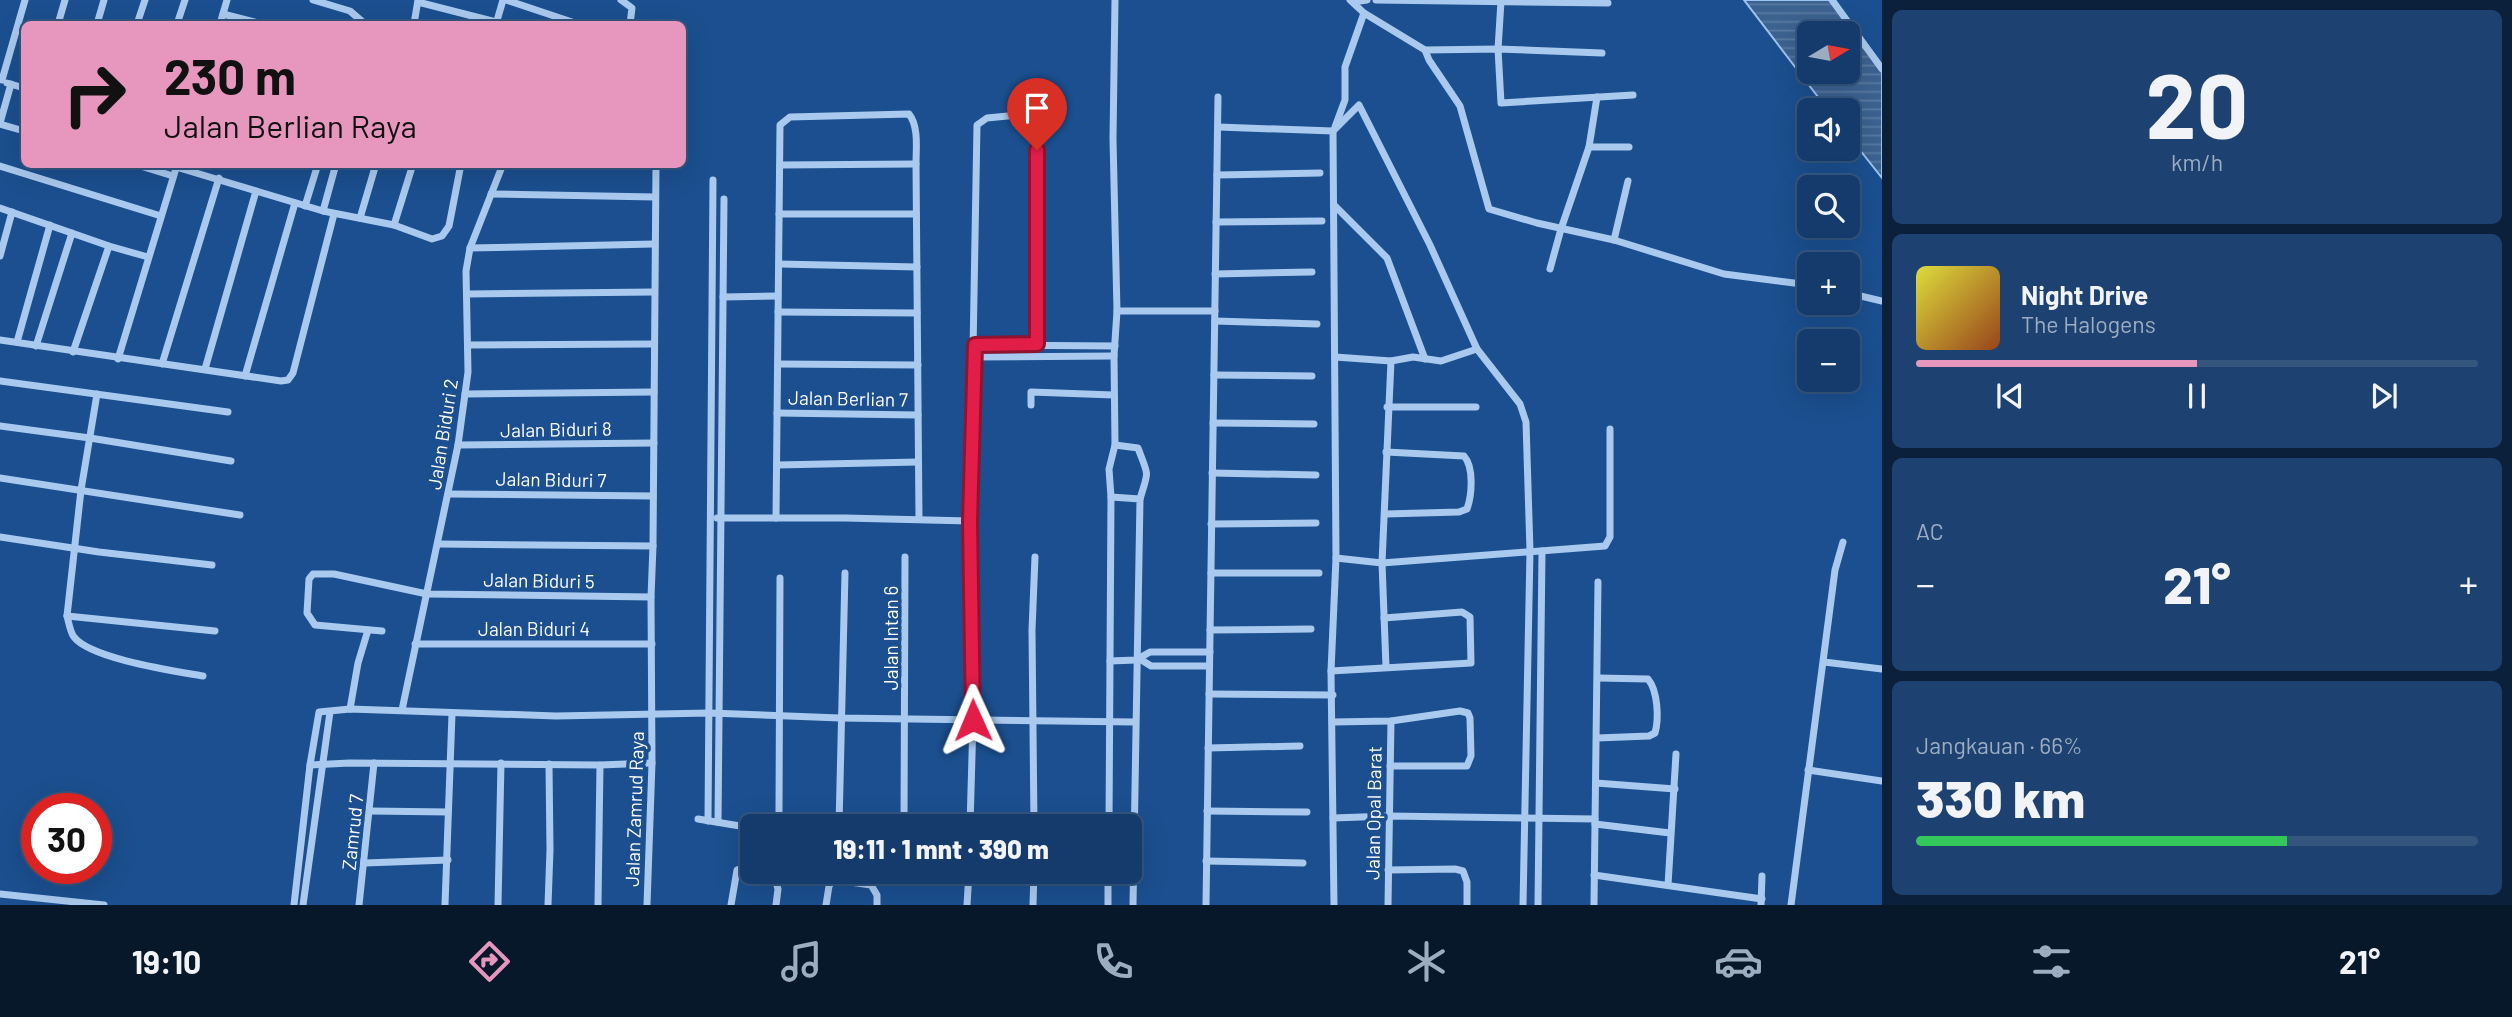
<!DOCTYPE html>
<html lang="id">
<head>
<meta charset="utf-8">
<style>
	:root { --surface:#143b6b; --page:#1d4271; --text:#f1f3f6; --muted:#9dadc1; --line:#33557e; --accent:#e797bd }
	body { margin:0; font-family:Barlow,sans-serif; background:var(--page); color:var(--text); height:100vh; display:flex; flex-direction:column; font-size:26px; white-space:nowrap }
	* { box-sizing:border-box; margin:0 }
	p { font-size:23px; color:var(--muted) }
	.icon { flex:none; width:38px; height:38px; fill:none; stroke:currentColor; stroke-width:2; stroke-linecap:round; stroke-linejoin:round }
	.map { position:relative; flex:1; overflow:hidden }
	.side { display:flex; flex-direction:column; gap:10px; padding:10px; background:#0b203b; width:630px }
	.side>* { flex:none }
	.banner { position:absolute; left:21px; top:21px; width:665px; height:147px; border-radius:10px; box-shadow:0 7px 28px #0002,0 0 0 2px var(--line); background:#e797bd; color:#111; overflow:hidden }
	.needle { width:46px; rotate:80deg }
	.buttons { position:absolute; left:1797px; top:21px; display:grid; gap:14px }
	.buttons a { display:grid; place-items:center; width:63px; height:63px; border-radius:10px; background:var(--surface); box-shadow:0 7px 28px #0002,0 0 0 2px var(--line); font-size:35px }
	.speed { position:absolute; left:21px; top:793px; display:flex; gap:14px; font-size:35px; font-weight:700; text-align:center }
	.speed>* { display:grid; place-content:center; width:91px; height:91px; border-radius:50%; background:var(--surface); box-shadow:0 7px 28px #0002,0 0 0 2px var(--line); line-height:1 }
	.speed .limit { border:10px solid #d22; background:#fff; color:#111 }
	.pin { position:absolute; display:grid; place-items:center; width:60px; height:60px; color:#fff; margin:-72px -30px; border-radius:50% 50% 50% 0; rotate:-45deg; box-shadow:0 0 7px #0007 }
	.pin .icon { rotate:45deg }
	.me { position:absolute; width:77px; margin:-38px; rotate:359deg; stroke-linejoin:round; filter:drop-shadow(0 0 5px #0008) }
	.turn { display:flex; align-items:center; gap:24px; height:147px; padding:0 28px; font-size:32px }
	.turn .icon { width:91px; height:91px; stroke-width:2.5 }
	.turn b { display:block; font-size:49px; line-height:60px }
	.big { font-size:52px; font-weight:800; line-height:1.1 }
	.side .widget { flex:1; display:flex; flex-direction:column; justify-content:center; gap:10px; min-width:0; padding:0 24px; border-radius:10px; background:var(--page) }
	.side .dial { align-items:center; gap:0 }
	.dial b { font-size:91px; line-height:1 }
	.song { display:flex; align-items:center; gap:21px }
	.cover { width:84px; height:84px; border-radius:10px; background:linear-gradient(135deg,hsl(60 70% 55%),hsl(20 70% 35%)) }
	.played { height:7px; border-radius:4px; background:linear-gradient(90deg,var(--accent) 50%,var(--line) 50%) }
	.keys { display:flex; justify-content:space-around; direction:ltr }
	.heat { display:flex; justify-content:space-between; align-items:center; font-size:38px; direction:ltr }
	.charge { height:10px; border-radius:5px; background:linear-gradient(90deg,#34c759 66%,var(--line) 0) }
	.trip { position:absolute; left:740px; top:814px; width:402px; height:70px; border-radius:10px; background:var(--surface); box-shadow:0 7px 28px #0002,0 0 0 2px var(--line); font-weight:800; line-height:70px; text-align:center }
	.tab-bar { display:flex; height:112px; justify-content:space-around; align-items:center; background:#08182b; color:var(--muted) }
	.tab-bar .icon { width:49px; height:49px }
	.tab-bar .selected { color:var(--accent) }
	.tab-bar b { font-size:32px; color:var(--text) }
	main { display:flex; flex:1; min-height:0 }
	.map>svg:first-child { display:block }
	.water { fill:url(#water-rules); stroke:#9cc4f0; stroke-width:2; fill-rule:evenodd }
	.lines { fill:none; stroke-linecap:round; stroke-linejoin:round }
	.street { stroke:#a9c9ee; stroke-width:7 }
	.route-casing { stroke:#92132f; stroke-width:18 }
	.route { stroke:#e11d48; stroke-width:12 }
	.labels { text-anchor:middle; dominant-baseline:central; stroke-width:7; stroke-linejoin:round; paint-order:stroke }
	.street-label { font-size:19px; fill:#fff; stroke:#1b4f8f }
</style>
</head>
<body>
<main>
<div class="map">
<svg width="1882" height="905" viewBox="0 0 1882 905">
	<defs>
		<pattern id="water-rules" width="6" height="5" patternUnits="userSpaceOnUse" patternTransform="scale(1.75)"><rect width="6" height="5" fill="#3c6290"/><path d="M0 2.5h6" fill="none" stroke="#597aa1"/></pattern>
	</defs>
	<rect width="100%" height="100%" fill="#1b4f8f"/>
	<path class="water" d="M1744 0H1832L1882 69V178L1848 135V110H1828ZM1810 33H1848V72H1810Z"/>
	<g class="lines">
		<g class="street">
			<polyline points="313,0 350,11 365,24"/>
			<polyline points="506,0 578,24"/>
			<polyline points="621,0 632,8 630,24"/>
			<polyline points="1350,0 1364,13 1425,50 1429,60 1460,106 1489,209 1537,223 1614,240 1724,274 1810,285"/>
			<polyline points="1376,0 1608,3"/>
			<polyline points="1832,0 1882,69"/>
			<polyline points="1501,1 1498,49 1501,103 1633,95"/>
			<polyline points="418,2 496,22"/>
			<polyline points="1353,2 1367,0"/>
			<polyline points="223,14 262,24"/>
			<polyline points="58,24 65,0"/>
			<polyline points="97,24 104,0"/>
			<polyline points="137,24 145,0"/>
			<polyline points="177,24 185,0"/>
			<polyline points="220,24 227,0"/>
			<polyline points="414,24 418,0"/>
			<polyline points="496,24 503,0"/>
			<polyline points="1425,50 1498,49 1602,53"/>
			<polyline points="2,80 25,0"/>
			<polyline points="7,83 24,88"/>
			<polyline points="0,123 11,84"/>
			<polyline points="0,124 24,131"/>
			<polyline points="1218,127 1333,131 1336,558 1331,671 1334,905"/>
			<polyline points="1335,127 1345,100 1345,67 1364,13"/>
			<polyline points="1333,131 1359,105 1430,245 1477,349 1520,404 1526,422 1530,551 1523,905"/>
			<polyline points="1589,147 1629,147"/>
			<polyline points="134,164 173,176"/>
			<polyline points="780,165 916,164"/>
			<polyline points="0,166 161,216"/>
			<polyline points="176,167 323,211 394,225 432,239 442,236 449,226 461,164"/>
			<polyline points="1217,175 1320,173"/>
			<polyline points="491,194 655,197"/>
			<polyline points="305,206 318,164"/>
			<polyline points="1335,206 1387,258 1425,359"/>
			<polyline points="0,208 109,246 148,257"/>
			<polyline points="323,211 336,164"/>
			<polyline points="779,214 916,214"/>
			<polyline points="360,218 376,164"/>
			<polyline points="1216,222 1322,221"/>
			<polyline points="394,225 413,164"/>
			<polyline points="1614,240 1628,181"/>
			<polyline points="470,248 654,244"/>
			<polyline points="0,256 12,212"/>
			<polyline points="779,264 917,267"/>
			<polyline points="1550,269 1561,229 1589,147 1597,97"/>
			<polyline points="1215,274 1312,272"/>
			<polyline points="1848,293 1882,301"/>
			<polyline points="467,294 654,292"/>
			<polyline points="723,297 778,296"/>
			<polyline points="1117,311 1215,311"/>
			<polyline points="778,312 917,313"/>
			<polyline points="1215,321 1317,324"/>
			<polyline points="0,340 281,381 288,380 293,373 334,214"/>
			<polyline points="17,342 50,225"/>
			<polyline points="468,345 654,344"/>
			<polyline points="975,345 1115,346"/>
			<polyline points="36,346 72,233"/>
			<polyline points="73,352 109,246"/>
			<polyline points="974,357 1114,356"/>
			<polyline points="1335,357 1391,361 1413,357 1441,361 1477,349"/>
			<polyline points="118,359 177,165"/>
			<polyline points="162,364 219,178"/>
			<polyline points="778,364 918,365"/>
			<polyline points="205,369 256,191"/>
			<polyline points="1214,375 1312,376"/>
			<polyline points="245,376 295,203"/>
			<polyline points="0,381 228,412"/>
			<polyline points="97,394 81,490 67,616 215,631"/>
			<polyline points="465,394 654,392"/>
			<polyline points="1031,405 1031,392 1113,395"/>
			<polyline points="1387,407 1476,407"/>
			<polyline points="777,413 918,415"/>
			<polyline points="1213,423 1314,424"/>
			<polyline points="0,426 90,438 231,461"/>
			<polyline points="458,445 654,443"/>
			<path d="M1115 445 1138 448C1149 478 1149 469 1140 499"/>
			<polyline points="777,465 918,462"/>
			<polyline points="1212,473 1316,475"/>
			<polyline points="0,478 240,515"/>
			<polyline points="449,494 653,496"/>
			<polyline points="1111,497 1140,499 1133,905"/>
			<path d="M1385 514 1459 512 1467 509C1472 495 1474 467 1464 456L1386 452"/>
			<polyline points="717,518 845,518 970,521"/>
			<path d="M776 518 780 125 790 117 909 114C919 127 916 148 916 164L919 519"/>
			<polyline points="1211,524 1316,523"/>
			<polyline points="0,537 99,552 212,565"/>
			<polyline points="438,544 653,546"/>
			<polyline points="1336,558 1382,563 1605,546 1610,537 1610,429"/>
			<polyline points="1211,573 1319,573"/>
			<path d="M67 616C69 623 70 632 74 637 91 659 175 671 203 676"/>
			<polyline points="1210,630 1311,629"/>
			<polyline points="382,631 315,625 307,613 309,579 313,574 334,574 427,594 651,597"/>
			<polyline points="415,644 652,644"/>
			<polyline points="1140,659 1151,666 1209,666"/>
			<polyline points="1110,661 1136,660 1150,652 1210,652"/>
			<polyline points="1824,662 1882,669"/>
			<polyline points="1386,667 1382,563 1391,361"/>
			<polyline points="1331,671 1471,663 1470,617 1462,612 1384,618"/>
			<polyline points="1209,694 1333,695"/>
			<polyline points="350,709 358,663 368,630"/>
			<polyline points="402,710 458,445 468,372 466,271 470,248 503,164"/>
			<polyline points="1333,722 1391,721 1460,711 1468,713 1470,718 1471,756 1467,766 1390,766"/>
			<path d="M1597 738 1649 736 1655 733C1659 719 1658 691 1648 679L1598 678"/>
			<polyline points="1208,748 1300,746"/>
			<polyline points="310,765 350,763 600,765 652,763"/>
			<polyline points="1808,770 1882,781"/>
			<polyline points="1596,783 1675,789"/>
			<polyline points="370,811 448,812"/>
			<polyline points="1207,811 1307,812"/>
			<polyline points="779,812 780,578"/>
			<polyline points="1333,818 1389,816 1595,819"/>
			<polyline points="698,819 752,828"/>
			<polyline points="708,821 713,180"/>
			<polyline points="718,822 724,199"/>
			<polyline points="1595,824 1670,833"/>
			<polyline points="839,826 845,573"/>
			<polyline points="904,826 905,557"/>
			<polyline points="970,826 973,720 970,521 977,125 987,118 1029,114 1034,116 1037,122 1037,344"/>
			<polyline points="1034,826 1032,630 1035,557"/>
			<polyline points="1109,826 1111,497 1109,469 1115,445 1114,356 1117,311 1113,139 1115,0"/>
			<polyline points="1206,861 1303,863"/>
			<polyline points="365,863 448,860"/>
			<polyline points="1388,870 1455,869 1463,871 1467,882 1467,905"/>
			<polyline points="773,872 778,889 776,905"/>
			<polyline points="1594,875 1762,899"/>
			<polyline points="1668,885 1676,754"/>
			<polyline points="0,894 104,905"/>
			<polyline points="294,905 310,765 319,712 350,709 556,716 710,713 840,718 1134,722"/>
			<polyline points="303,905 330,712"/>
			<polyline points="359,905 374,763"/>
			<polyline points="445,905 452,714"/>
			<polyline points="498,905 501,763"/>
			<polyline points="548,905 550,850 549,764"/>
			<polyline points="598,905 600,765"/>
			<polyline points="647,905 652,763 651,597 653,546 656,164"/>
			<polyline points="731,905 737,870 745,867 752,867"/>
			<polyline points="826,905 829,886 832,882 843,881 871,885 877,895 877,905"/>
			<polyline points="967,905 969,872"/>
			<polyline points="1033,905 1034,872"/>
			<polyline points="1108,905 1108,872"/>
			<polyline points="1206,905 1218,97"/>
			<polyline points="1388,905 1391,721"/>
			<polyline points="1538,905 1542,551"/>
			<polyline points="1594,905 1598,582"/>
			<polyline points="1761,905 1762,876"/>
			<polyline points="1791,905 1835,570 1843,542"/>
		</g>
	</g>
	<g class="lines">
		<defs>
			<polyline id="route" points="973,720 970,521 975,345 1037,344 1037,150"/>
		</defs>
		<use href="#route" class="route-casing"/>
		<use href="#route" class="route"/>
	</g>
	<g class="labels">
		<g class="street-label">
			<text transform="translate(848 398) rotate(1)">Jalan Berlian 7</text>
			<text transform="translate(556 429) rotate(-1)">Jalan Biduri 8</text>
			<text transform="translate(442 434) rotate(-81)">Jalan Biduri 2</text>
			<text transform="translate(551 479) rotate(1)">Jalan Biduri 7</text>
			<text transform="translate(539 580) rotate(1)">Jalan Biduri 5</text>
			<text x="534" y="628">Jalan Biduri 4</text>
			<text transform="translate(890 638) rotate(-90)">Jalan Intan 6</text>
			<text transform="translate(634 809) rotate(-88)">Jalan Zamrud Raya</text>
			<text transform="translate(1373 813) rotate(-89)">Jalan Opal Barat</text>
			<text transform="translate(352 832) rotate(-84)">Zamrud 7</text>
		</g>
	</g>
</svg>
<div class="buttons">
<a><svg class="needle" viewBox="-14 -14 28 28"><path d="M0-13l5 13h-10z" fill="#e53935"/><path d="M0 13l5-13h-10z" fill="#9dadc1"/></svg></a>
<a><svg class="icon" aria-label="sound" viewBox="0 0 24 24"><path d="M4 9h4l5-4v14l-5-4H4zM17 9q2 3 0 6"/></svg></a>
<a><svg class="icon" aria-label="search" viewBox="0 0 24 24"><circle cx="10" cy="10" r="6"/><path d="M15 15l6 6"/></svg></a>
<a>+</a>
<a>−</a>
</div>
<div class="speed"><div class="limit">30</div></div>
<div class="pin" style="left:1037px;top:150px;background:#d93025"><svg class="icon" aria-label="arrive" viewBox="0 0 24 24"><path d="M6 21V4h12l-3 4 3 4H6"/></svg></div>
<svg class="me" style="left:973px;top:720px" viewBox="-20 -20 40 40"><path d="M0-17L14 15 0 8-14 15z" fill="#e11d48" stroke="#fff" stroke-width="4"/></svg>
<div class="trip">19:11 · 1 mnt · 390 m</div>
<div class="banner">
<div class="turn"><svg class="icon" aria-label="right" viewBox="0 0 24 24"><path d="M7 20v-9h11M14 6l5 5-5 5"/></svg><div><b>230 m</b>Jalan Berlian Raya</div></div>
</div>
</div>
<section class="side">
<div class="widget dial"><b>20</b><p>km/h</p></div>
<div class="widget">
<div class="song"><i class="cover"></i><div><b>Night Drive</b><p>The Halogens</p></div></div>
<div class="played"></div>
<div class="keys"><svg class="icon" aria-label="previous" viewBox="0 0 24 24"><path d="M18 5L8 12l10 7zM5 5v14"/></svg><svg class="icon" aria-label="pause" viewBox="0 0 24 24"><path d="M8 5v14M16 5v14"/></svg><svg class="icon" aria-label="next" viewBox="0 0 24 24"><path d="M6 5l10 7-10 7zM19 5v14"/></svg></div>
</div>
<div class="widget"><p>AC</p>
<div class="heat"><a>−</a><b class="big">21°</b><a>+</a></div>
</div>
<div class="widget"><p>Jangkauan · 66%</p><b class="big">330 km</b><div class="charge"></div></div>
</section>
</main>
<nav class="tab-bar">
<b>19:10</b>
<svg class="icon selected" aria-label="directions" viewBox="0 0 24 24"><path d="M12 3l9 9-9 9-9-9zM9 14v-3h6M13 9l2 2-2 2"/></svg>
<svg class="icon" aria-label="music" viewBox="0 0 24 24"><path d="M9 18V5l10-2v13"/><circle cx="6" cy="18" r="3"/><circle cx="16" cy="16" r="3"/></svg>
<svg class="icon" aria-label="phone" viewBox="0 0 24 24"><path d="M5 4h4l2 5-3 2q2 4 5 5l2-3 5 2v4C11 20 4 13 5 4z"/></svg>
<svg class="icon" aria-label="climate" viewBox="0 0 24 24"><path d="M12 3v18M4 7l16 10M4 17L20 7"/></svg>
<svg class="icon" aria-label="car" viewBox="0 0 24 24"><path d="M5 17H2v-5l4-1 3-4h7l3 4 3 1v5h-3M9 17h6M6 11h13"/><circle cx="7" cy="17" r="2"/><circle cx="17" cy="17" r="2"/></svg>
<svg class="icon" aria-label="filters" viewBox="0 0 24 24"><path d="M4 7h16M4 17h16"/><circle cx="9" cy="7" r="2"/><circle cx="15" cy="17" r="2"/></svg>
<b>21°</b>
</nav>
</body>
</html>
